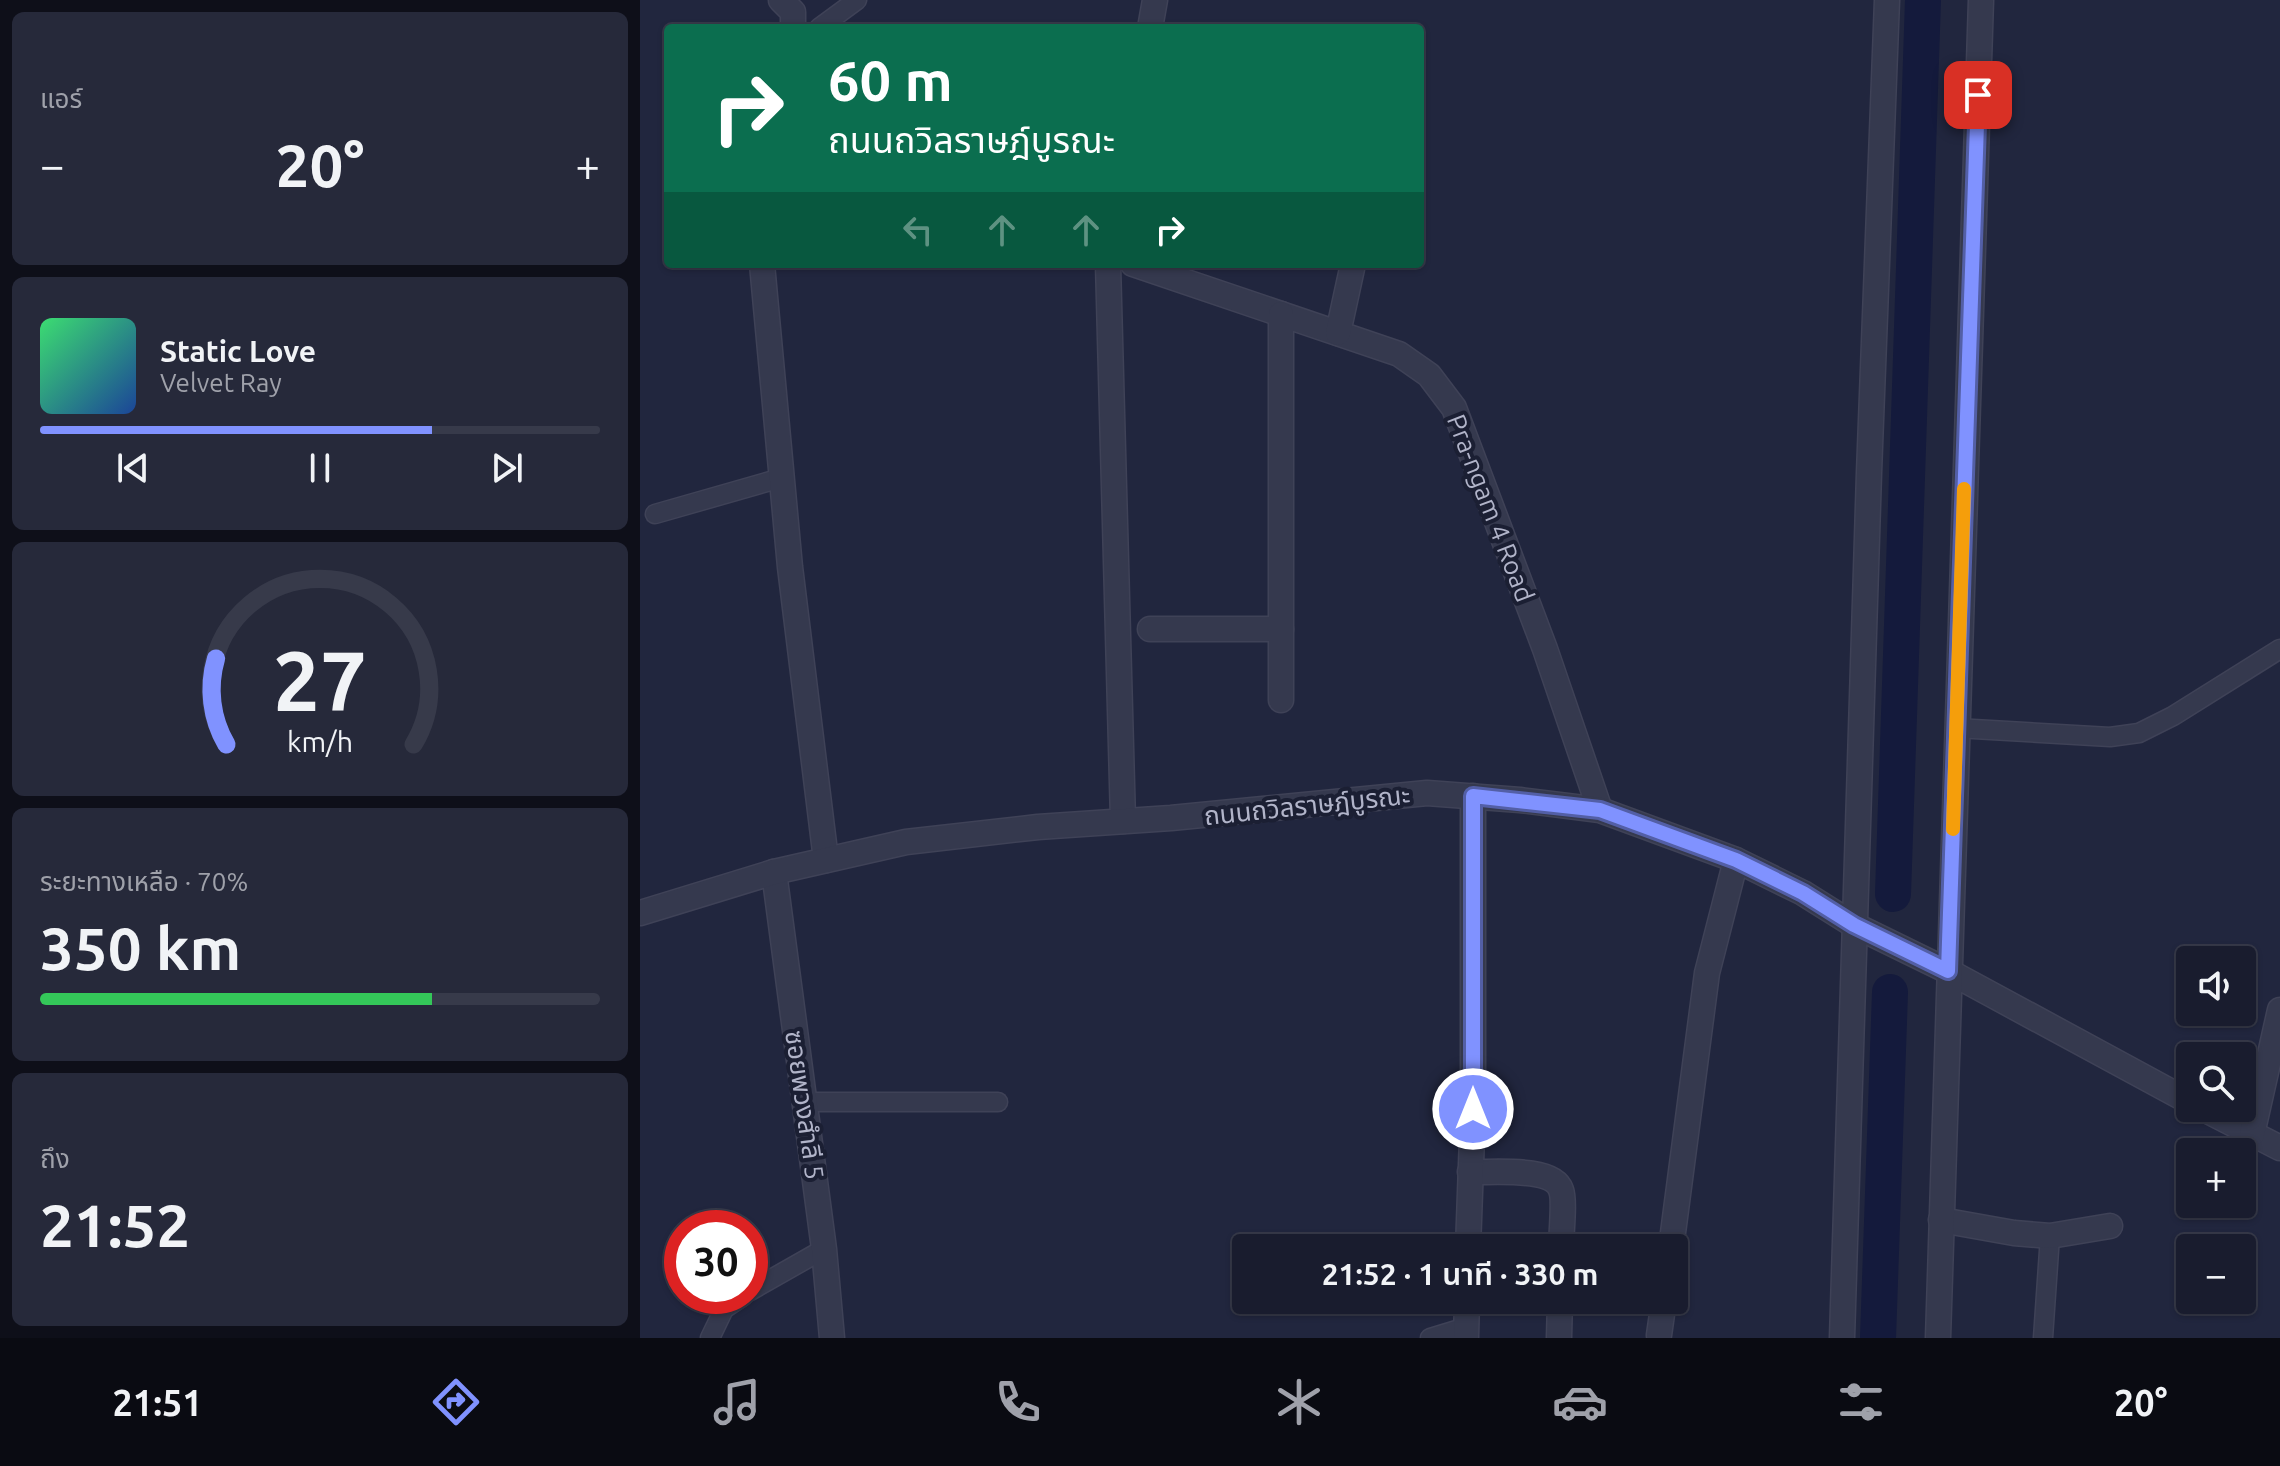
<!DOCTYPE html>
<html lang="th">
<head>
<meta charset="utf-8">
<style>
	:root { --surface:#191c2e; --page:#26293a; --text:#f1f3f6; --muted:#9fa1aa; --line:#373a4a; --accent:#8092ff }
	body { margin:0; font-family:Ubuntu,"Noto Sans Thai",sans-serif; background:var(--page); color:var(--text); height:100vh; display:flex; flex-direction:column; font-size:30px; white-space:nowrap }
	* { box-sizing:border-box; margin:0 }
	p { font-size:26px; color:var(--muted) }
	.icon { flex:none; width:44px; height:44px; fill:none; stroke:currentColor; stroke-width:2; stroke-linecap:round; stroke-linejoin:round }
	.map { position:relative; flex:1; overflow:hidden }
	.side { display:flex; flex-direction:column; gap:12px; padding:12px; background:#0e0f19; width:640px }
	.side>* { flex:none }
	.hud { position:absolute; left:24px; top:24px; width:760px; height:244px; border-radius:8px; box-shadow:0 2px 6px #0004,0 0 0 2px var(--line); background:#0b6e4f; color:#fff; overflow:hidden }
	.tools { position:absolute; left:1536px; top:946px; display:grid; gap:16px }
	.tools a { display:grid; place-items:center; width:80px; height:80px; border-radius:8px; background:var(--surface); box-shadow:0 2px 6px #0004,0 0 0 2px var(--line); font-size:40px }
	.speed { position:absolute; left:24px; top:1210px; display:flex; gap:16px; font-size:40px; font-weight:700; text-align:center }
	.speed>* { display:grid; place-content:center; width:104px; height:104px; border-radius:50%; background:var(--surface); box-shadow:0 2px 6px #0004,0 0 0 2px var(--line); line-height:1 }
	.speed .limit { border:12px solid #d22; background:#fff; color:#111 }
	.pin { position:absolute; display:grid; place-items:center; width:68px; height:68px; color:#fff; margin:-34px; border-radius:16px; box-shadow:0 4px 12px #0006 }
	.me { position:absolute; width:88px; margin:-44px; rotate:0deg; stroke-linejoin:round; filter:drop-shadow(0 0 6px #0008) }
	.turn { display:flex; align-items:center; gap:28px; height:168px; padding:0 32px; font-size:36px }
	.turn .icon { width:104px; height:104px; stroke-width:2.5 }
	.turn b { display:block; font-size:56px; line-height:68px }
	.lanes { display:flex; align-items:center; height:76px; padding:0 32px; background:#0003; justify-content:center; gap:40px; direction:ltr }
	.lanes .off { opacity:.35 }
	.big { font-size:60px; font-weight:600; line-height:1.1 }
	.side .widget { flex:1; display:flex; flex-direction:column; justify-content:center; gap:12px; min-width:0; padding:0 28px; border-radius:12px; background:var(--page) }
	.side .dial { align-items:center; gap:0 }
	.dial svg { height:208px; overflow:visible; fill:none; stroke:var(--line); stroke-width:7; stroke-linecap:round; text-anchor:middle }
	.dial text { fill:var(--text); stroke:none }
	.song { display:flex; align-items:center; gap:24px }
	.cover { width:96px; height:96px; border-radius:12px; background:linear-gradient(135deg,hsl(140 70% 55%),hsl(220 70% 35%)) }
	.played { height:8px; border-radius:4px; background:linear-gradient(90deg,var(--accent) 70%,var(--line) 70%) }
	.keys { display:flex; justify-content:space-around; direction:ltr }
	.heat { display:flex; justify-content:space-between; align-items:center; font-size:44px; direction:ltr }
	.charge { height:12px; border-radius:6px; background:linear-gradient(90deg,#34c759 70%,var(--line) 0) }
	.trip { position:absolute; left:592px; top:1234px; width:456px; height:80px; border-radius:8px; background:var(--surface); box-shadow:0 2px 6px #0004,0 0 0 2px var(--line); font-weight:600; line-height:80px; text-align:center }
	.tabs { display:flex; height:128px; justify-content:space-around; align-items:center; background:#0a0b12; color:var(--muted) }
	.tabs .icon { width:56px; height:56px }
	.tabs .current { color:var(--accent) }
	.tabs b { font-size:36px; color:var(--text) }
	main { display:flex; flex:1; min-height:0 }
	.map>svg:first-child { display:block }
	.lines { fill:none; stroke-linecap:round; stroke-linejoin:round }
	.canal { stroke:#141a3c; stroke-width:36 }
	.lane-casing { stroke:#3f4257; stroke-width:21 }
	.street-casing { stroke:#3f4257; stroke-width:27 }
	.lane { stroke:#35394e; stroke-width:18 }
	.street { stroke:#35394e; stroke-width:24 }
	.route-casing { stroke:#535fa6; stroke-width:20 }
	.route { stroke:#8092ff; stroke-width:14 }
	.slow { stroke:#f59e0b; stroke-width:14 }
	.labels { text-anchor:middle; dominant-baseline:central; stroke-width:8; stroke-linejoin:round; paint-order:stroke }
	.street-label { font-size:26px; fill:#b1b4c9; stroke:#1b1f33 }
</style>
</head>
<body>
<main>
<section class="side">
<div class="widget"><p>แอร์</p>
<div class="heat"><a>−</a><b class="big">20°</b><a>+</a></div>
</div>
<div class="widget">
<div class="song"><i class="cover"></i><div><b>Static Love</b><p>Velvet Ray</p></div></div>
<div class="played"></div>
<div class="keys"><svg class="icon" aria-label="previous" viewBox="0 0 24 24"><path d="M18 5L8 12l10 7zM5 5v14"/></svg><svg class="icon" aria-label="pause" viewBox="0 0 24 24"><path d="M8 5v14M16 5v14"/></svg><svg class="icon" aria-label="next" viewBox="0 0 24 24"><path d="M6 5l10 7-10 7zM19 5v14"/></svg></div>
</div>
<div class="widget dial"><svg viewBox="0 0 100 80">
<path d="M14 69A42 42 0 1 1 86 69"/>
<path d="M14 69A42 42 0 0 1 10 36" stroke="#8092ff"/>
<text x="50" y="56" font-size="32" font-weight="700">27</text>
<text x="50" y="72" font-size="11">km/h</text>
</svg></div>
<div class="widget"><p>ระยะทางเหลือ · 70%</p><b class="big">350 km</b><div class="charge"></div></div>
<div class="widget"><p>ถึง</p><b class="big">21:52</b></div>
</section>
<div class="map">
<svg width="1640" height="1338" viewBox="0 0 1640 1338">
	<rect width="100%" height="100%" fill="#21263e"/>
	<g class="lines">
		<g class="canal">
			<polyline points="1253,894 1283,0"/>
			<polyline points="1238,1338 1250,992"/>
		</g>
		<defs>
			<g id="lane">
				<polyline points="179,28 217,0"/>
				<polyline points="15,514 141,478"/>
				<polyline points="1316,728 1470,737 1499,733 1533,716 1640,649"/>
				<polyline points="164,1102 358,1102"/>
				<polyline points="110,1291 184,1249"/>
				<polyline points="70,1338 84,1309 103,1296"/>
				<polyline points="790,1338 826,1327"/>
				<polyline points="1403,1338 1410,1236"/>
			</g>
			<g id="street">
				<polyline points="141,0 153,12 153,28"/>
				<polyline points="510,28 515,0"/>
				<polyline points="122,264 150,567 186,860"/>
				<polyline points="468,264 483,821"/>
				<polyline points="493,264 759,354 789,375 814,408 905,649 960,810"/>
				<polyline points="698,333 713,264"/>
				<polyline points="510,629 641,629"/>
				<polyline points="641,700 641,314"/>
				<polyline points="134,872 184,1249 192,1338"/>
				<polyline points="0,913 134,872 266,842 398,827 531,818 787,793 880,800 960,810 1096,860 1163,893 1214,925 1308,971 1550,1102"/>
				<polyline points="1562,1108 1640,1148"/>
				<polyline points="1612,1134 1640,1010"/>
				<path d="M830 1172C852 1173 913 1166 921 1190 925 1200 921 1235 921 1248"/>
				<polyline points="1301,1220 1374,1233 1410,1236 1470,1226"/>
				<polyline points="828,1248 833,1109 833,796"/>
				<polyline points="1031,1248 1067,973 1096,860"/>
				<polyline points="1019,1335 1024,1300"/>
				<polyline points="826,1338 827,1300"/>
				<polyline points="919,1338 920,1300"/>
				<polyline points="1202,1338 1229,473 1247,0"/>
				<polyline points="1298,1338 1341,0"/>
			</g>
		</defs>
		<use href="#lane" class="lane-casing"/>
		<use href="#street" class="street-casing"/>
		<use href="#lane" class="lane"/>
		<use href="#street" class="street"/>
	</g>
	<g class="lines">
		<defs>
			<polyline id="route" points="833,1109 833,796 960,810 1096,860 1163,893 1214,925 1308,971 1338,95"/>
		</defs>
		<use href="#route" class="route-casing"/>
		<use href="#route" class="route"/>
		<polyline class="slow" points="1313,829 1324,489"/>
	</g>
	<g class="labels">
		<g class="street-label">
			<text transform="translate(851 508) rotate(69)">Pra-ngam 4 Road</text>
			<text transform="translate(667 805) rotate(-6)">ถนนถวิลราษฎ์บูรณะ</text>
			<text transform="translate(165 1105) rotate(82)">ซอยพวงสำลี 5</text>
		</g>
	</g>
</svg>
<div class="tools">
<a><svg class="icon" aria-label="sound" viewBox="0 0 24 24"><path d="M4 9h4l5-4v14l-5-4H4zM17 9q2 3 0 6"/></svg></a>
<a><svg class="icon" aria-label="search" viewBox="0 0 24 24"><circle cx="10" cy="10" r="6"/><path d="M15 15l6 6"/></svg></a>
<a>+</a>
<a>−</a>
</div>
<div class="speed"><div class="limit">30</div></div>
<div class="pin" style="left:1338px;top:95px;background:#d93025"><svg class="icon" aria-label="arrive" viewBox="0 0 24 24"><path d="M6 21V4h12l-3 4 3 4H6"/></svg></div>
<svg class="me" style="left:833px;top:1109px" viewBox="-20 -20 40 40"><circle r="17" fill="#8092ff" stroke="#fff" stroke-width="3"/><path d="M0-11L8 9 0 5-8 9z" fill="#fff"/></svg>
<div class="trip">21:52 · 1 นาที · 330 m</div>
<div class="hud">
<div class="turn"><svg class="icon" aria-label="right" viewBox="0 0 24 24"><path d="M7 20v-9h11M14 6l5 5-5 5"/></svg><div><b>60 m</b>ถนนถวิลราษฎ์บูรณะ</div></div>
<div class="lanes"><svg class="icon off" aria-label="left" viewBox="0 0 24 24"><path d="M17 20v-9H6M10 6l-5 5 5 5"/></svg><svg class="icon off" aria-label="ahead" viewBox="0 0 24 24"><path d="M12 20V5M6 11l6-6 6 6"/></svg><svg class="icon off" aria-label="ahead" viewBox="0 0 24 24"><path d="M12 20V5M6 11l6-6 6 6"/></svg><svg class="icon" aria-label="right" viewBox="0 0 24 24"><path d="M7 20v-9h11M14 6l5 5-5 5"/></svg></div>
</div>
</div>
</main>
<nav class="tabs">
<b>21:51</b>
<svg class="icon current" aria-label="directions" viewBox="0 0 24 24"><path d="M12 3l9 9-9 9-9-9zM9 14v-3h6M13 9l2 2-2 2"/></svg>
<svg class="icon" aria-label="music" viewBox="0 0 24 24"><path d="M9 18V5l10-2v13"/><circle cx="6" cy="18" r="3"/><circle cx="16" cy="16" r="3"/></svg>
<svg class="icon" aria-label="phone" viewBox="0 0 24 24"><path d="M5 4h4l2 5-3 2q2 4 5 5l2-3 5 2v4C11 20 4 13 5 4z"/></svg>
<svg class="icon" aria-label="climate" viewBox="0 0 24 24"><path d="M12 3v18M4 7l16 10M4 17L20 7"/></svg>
<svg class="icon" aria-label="car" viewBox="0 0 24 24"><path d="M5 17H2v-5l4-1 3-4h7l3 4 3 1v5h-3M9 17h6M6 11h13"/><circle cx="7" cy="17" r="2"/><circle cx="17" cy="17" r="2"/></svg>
<svg class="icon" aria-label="filters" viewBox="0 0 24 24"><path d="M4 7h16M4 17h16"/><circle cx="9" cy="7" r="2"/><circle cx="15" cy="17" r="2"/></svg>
<b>20°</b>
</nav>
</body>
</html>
